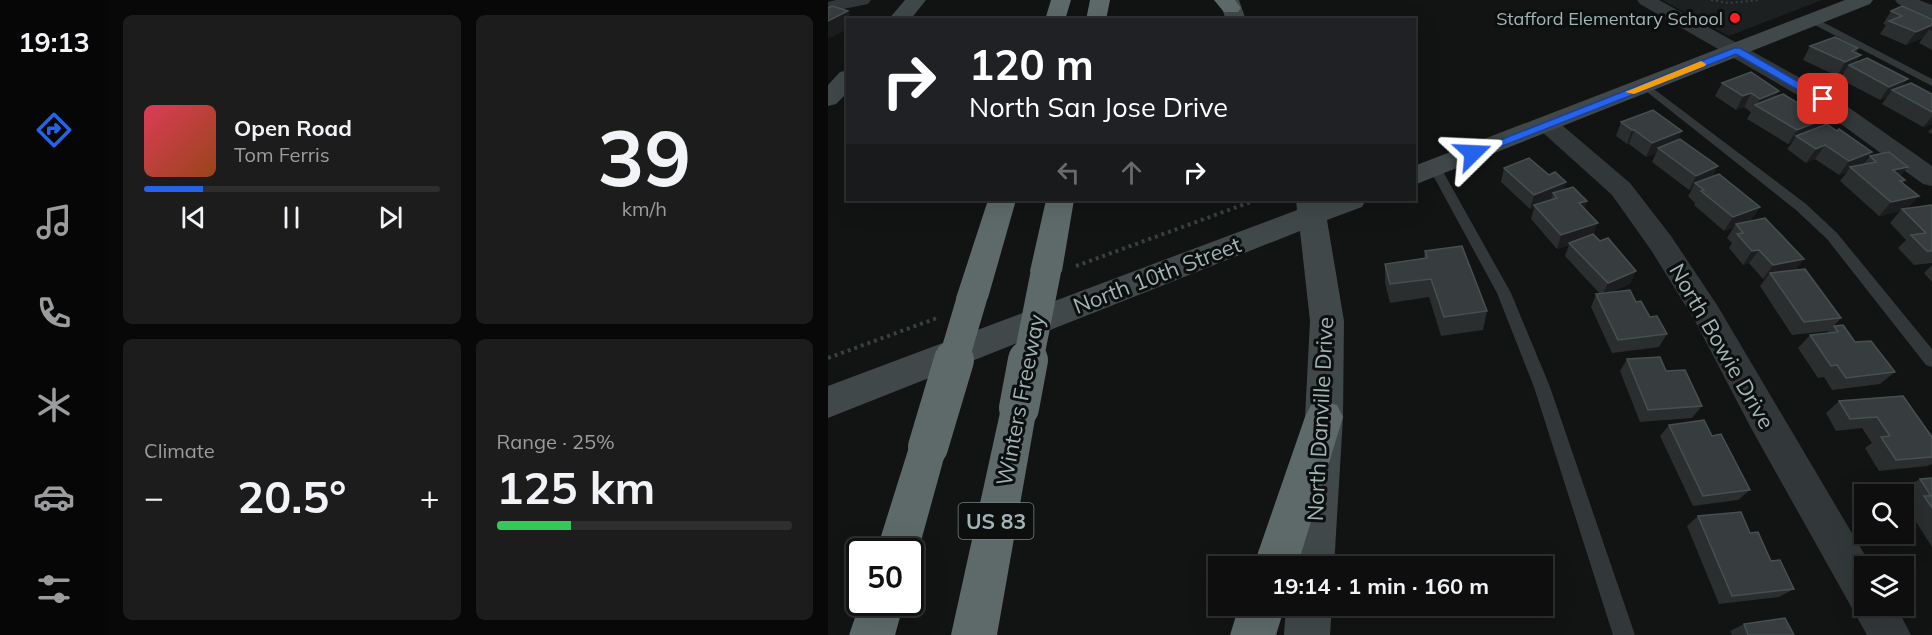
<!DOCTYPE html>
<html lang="en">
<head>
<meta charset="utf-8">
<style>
	:root { --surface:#0e0e0e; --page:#1c1c1c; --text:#f1f3f6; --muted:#9b9c9e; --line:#2e2e2e; --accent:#2563eb }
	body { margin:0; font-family:Mulish,sans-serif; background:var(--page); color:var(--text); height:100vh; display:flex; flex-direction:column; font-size:22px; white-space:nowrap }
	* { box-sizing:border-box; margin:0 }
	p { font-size:20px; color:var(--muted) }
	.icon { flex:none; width:33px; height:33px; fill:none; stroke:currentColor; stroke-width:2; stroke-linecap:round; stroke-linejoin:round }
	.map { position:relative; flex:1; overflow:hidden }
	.panel { display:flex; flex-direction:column; gap:15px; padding:15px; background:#080808; width:720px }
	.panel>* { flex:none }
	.hud { position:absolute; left:18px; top:18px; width:570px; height:183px; border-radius:0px; box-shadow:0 6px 24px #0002,0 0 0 2px var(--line); background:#202124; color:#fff; overflow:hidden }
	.fabs { position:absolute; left:1026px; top:484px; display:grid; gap:12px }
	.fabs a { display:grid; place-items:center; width:60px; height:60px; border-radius:0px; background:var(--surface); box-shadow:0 6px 24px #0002,0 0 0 2px var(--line); font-size:30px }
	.speed { position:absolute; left:18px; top:538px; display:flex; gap:12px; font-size:30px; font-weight:700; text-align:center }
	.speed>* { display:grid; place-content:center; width:78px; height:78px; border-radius:50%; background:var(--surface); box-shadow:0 6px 24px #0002,0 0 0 2px var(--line); line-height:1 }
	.speed .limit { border:3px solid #111; border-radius:9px; background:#fff; color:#111 }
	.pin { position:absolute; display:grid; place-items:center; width:51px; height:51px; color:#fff; margin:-26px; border-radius:12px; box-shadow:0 3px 9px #0006 }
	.me { position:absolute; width:66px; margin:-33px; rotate:69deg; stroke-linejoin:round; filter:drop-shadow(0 0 4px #0008) }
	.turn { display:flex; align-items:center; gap:21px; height:126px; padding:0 24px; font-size:27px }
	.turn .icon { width:78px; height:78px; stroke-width:2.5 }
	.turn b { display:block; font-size:42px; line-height:51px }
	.lanes { display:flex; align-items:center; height:57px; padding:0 24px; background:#0003; justify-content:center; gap:30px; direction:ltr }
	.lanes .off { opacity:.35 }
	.big { font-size:45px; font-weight:700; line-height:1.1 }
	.panel .widget { flex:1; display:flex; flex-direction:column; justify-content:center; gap:9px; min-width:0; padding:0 21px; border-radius:9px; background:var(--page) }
	.panel .dial { align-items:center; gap:0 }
	.dial b { font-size:78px; line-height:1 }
	.song { display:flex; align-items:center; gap:18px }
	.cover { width:72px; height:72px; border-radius:9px; background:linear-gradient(135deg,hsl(350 70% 55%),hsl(20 70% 35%)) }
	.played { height:6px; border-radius:3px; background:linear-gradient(90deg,var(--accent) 20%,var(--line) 20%) }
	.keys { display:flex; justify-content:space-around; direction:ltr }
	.heat { display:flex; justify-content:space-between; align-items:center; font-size:33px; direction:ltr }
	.charge { height:9px; border-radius:4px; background:linear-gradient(90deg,#34c759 25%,var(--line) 0) }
	.panel .tiles { flex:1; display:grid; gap:15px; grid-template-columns:repeat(2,1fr) }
	.trip { position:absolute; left:380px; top:556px; width:345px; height:60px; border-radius:0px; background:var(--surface); box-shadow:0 6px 24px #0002,0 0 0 2px var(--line); font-weight:700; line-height:60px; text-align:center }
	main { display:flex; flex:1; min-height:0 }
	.tab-bar { display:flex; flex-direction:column; width:108px; justify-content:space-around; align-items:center; background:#060606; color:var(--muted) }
	.tab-bar .icon { width:42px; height:42px }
	.tab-bar .selected { color:var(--accent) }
	.tab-bar b { font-size:27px; color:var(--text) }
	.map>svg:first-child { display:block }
	.built { fill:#1d2021 }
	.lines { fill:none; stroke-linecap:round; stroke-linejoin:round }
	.path-far1 { stroke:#384040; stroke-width:2; stroke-dasharray:2 3; stroke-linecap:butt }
	.path { stroke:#384040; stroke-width:4; stroke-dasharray:3 4; stroke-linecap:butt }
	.service { fill:#323839; fill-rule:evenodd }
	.minor { fill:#323839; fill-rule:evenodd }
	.secondary { fill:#404849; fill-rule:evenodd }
	.motorway { fill:#5e6a6a; fill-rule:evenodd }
	.motorway-bridge-far1 { stroke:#5e6a6a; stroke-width:30 }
	.motorway-bridge { stroke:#5e6a6a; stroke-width:40 }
	.wall { fill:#2a2e2f }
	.shaded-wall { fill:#1b1d1e }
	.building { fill:#373d3e; stroke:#475050; stroke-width:1.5 }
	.route { fill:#2563eb; stroke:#184099; stroke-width:1.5 }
	.slow { fill:#f59e0b }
	.poi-dot { fill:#ff1e21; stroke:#0d0e0e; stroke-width:2 }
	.labels { text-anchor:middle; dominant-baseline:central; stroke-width:6; stroke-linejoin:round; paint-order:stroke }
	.far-poi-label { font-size:18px; fill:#a1b5b6; stroke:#0d0e0e; text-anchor:end }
	.shield { fill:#0d0e0e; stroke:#758384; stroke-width:1.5 }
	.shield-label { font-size:21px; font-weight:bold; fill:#a1b5b6 }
	.street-label { font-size:22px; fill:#a1b5b6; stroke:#0d0e0e }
</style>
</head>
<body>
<main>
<nav class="tab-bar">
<b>19:13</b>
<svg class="icon selected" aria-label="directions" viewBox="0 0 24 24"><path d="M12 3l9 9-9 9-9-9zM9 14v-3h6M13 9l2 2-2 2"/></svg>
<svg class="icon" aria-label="music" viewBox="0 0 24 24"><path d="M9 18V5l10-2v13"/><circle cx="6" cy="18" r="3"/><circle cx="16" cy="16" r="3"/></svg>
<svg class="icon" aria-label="phone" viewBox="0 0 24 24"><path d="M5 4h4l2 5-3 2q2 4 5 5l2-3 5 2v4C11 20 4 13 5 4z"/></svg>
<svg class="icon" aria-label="climate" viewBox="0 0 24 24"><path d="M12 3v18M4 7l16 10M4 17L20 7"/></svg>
<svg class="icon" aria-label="car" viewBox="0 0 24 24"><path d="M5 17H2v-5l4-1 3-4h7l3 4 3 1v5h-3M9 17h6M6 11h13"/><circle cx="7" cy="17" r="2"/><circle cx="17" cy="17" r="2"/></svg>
<svg class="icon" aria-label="filters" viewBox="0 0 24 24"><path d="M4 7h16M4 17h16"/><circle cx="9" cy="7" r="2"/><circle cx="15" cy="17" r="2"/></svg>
</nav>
<section class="panel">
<div class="tiles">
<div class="widget">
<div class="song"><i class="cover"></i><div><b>Open Road</b><p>Tom Ferris</p></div></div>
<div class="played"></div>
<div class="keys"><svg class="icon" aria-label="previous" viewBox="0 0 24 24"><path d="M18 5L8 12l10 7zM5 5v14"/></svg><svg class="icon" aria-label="pause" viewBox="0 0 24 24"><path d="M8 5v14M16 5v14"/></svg><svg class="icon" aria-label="next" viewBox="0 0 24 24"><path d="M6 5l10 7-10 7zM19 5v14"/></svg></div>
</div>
<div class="widget dial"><b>39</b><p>km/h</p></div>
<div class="widget"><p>Climate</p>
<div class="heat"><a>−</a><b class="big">20.5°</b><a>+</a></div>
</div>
<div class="widget"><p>Range · 25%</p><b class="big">125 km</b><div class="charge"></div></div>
</div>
</section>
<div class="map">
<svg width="1104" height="635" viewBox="0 0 1104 635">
	<rect width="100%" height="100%" fill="#121313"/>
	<polygon class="built" points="834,0 994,0 901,36"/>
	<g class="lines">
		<polyline class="path-far1" points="883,0 901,3 931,0"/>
		<g class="path">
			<polyline points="248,266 428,200"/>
			<polyline points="0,358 109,318"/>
		</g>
		<g class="service">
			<polygon points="981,18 987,18 1104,79 1104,86 981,22"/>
			<polygon points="818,83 978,204 1009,233 1104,349 1104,367 1098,365 999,239 968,210 814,88 814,84"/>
			<polygon points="607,164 613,168 683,293 722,387 807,635 785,635 706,387 669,293 601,168"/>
		</g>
		<g class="minor">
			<polygon points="8,0 43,0 40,4 0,12 0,2"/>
			<polygon points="809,0 831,0 1003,95 1104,166 1104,186 1095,184 987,105 812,4"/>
			<polygon points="1067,0 1091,0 1104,5 1104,18 1070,4"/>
			<polygon points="720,118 728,120 802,183 843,236 889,305 1044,567 1036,567 1036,606 1068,606 1083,635 1039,635 923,428 867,321 823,250 784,195 712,130 709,125 712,120"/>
		</g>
		<g class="secondary">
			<polygon points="77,0 98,0 82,20 60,20"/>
			<polygon points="391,0 411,0 418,20 398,20"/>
			<polygon points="1017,0 1045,0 1042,4 586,185 586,166"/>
			<polygon points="20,70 20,92 8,104 0,106 0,85 12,72"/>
			<polygon points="468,200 538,200 534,207 499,220 516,321 515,417 506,567 462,567 477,417 482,321 472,231 0,418 0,386 469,210"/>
			<polygon points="458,606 504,606 502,635 456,635"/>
		</g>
		<g class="motorway">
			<polygon points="223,0 243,0 237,20 217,20"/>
			<polygon points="262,0 282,0 278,20 258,20"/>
			<polygon points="386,0 407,0 413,8 410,12 396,12"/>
			<polygon points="160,200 188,200 160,298 155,307 144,310 133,307 128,298"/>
			<polygon points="218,200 246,200 234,271 229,279 218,283 207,279 202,271"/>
			<polygon points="191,392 204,397 209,408 169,635 123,635 173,408 178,397"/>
			<polygon points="496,401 509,405 515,417 469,567 425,567 477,417 483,405"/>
			<polygon points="100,429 114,435 119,447 90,552 82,568 82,552 48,552 81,447 86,435"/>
			<polygon points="32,603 76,603 67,635 21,635"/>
			<polygon points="411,606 457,606 448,635 402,635"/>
		</g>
		<g class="motorway-bridge-far1">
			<polyline points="125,362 144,298"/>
			<polyline points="200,362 218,271"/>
		</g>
		<g class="motorway-bridge">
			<polyline points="191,408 200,360"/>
			<polyline points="100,447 126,360"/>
		</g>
	</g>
	<g class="wall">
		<polygon points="1063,11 1104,19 1104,50 1091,43 1095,38 1078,45 1052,34 1058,25 1055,24"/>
		<polygon points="982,46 1030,48 1028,53 1028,62 1074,86 1104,94 1104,124 1095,127 1054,104 1059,97 1052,100 1012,79 1016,72 1009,76 975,60"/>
		<polygon points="894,83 947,97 996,119 991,127 1034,165 1042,156 1077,180 1075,183 1080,208 1104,205 1104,263 1086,265 1070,248 1078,240 1062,223 1072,211 1051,216 1012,181 1019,172 1011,175 987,159 978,163 959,149 964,143 960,144 919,119 923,112 916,107 908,110 887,96"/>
		<polygon points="793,122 850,140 885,176 932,207 923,220 918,222 976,259 967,270 1013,318 1006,326 1067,372 1052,384 1004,390 996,377 990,378 970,348 982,335 998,334 1001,331 964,335 932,286 938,278 935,279 921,263 915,265 901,248 904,243 899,238 906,227 896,231 866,205 867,203 860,196 864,189 861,190 824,162 828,153 818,157 801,144 799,144 788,136"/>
		<polygon points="1104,128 1104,134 1100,132"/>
		<polygon points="676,168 735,190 759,201 756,209 765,234 772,241 808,271 802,284 783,292 808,302 822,317 839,334 831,347 784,353 763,307 768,294 772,294 737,256 741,245 729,249 703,219 706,208 702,209 673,182"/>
		<polygon points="597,251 659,311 655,330 613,336 601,297 562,303 557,283 557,264 596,258"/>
		<polygon points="1104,265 1104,282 1096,273"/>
		<polygon points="799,359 838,371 874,406 864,418 812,422 792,371"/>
		<polygon points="1011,401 1104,437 1104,464 1099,466 1051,471 1037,448 1044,443 1034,428 1008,431 998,413"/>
		<polygon points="841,425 884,436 922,490 910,500 865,506 832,436"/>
		<polygon points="1104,478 1104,547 1078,506 1083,503 1074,489 1092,479"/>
		<polygon points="870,516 922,533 966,589 951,597 891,604 859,526"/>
		<polygon points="916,624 966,635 904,635 902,631"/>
	</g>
	<g class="shaded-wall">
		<polygon points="20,11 25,20 20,20 20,29 0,39 0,21"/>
		<polygon points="1104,25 1104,31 1101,30 1095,38 1078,45 1088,32"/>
		<polygon points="1030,48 1023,59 1033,55 1025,67 1021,65 1016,72 1009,76 1024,51"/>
		<polygon points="1080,79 1069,93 1064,90 1059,97 1052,100 1061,87"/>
		<polygon points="951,91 943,105 928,106 932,99"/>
		<polygon points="923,93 916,107 908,110 915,96"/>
		<polygon points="1104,117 1104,124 1095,127"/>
		<polygon points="996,119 987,133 968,136 964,143 960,144 969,130"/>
		<polygon points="804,130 806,130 801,144 799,144"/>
		<polygon points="854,131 848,145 830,148 828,153 818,157 824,143"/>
		<polygon points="997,145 987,159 978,163 988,149"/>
		<polygon points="1044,152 1033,166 1022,167 1019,172 1011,175 1021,161"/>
		<polygon points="890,166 883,180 867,183 864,189 861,190 868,176"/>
		<polygon points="1080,167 1068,181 1065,170"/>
		<polygon points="738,182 734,195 725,193 723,200 706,205 706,208 702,209 706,195"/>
		<polygon points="1091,196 1078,210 1074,209 1072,211 1051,216 1063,202"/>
		<polygon points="759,201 754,215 751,203"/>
		<polygon points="932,207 923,220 909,226 908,224 906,227 896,231 905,217"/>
		<polygon points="770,223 764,237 741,243 741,245 729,249 733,235"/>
		<polygon points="931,250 921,263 915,265 924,251"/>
		<polygon points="976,259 965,272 942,273 938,278 935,279 945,265"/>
		<polygon points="808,271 802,284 774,296 780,283"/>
	</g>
	<g class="building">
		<polygon points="4,6 20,11 0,21 0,8"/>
		<polygon points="1074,6 1104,19 1104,25 1088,32 1061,21 1074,16 1063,11"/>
		<polygon points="1007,37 1030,48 1024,51 1033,55 1017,62 982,46"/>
		<polygon points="1039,58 1080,79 1061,87 1021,65"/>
		<polygon points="923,72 951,91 932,99 923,93 915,96 894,83"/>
		<polygon points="1083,83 1104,94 1104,112 1064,90"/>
		<polygon points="955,94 996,119 969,130 927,105"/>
		<polygon points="825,110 854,131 824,143 806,130 804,130 793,122"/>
		<polygon points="999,124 1009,131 1011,129 1044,152 1021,161 997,145 988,149 968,136"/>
		<polygon points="852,139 890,166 868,176 830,148"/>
		<polygon points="1061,152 1080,167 1065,170 1077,180 1072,181 1091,196 1063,202 1022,167 1048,162 1042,156"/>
		<polygon points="701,158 721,175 727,172 738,182 706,195 676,168"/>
		<polygon points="891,174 932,207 905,217 873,191 876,190 867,183"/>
		<polygon points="745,187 759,201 751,203 770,223 733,235 706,205 729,198 725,193"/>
		<polygon points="1104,205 1104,251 1099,251 1083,235 1098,233 1074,209"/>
		<polygon points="937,218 976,259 945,265 931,250 924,251 909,234 915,233 908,224"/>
		<polygon points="765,234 772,241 780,238 808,271 780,283 741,243"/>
		<polygon points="634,246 659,311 616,317 603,279 562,284 557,264 599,258 597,251"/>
		<polygon points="977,269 1013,318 976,322 942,273"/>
		<polygon points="802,290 808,302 813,301 822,317 829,316 839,334 790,340 768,294"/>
		<polygon points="1015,325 1027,342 1043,341 1067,372 1018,378 1009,365 1003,366 982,335 1010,332 1006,326"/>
		<polygon points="832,357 838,371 857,370 874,406 820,410 799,359"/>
		<polygon points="1075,396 1104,437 1104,457 1068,460 1053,437 1062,436 1049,417 1022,419 1011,401"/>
		<polygon points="876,420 884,436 893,434 922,490 875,496 841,425"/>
		<polygon points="1104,478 1104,508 1096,496 1103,496 1092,479"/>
		<polygon points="913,512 922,533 930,532 943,561 952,560 966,589 904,596 870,516"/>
		<polygon points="957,618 966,635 920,635 916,624"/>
	</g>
	<polygon class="route" points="906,48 912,48 1000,99 991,102 908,54 649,156 645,157 639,153"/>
	<polygon class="slow" points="873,61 878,64 877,66 806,94 797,92"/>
	<circle class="poi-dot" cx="907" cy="18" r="6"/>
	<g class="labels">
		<g class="far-poi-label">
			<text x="895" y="18">Stafford Elementary School</text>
		</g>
		<rect class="shield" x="130.5" y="503" width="75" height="36" rx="4.5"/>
		<g class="shield-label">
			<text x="168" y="521">US 83</text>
		</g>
		<g class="street-label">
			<text transform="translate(329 275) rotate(-21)">North 10th Street</text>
			<text transform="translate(894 346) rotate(60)">North Bowie Drive</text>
			<text transform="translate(192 400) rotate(-79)">Winters Freeway</text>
			<text transform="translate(492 419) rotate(-87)">North Danville Drive</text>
		</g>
	</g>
</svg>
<div class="fabs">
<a><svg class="icon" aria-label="search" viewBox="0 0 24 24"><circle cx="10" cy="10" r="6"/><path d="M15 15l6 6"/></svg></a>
<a><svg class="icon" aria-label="layers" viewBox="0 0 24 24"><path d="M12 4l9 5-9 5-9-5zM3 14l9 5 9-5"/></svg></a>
</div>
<div class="speed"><div class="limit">50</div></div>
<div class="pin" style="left:995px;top:99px;background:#d93025"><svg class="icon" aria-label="arrive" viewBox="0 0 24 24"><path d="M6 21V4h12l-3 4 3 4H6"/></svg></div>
<svg class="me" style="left:645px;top:153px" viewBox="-20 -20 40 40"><path d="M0-17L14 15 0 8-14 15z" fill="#2563eb" stroke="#fff" stroke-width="4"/></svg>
<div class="trip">19:14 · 1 min · 160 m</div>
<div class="hud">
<div class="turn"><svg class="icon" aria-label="right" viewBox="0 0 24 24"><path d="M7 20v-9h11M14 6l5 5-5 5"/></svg><div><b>120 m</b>North San Jose Drive</div></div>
<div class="lanes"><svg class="icon off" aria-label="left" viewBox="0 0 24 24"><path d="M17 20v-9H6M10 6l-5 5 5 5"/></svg><svg class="icon off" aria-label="ahead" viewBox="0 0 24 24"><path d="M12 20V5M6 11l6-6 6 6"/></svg><svg class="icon" aria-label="right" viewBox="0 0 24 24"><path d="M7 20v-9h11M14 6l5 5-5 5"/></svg></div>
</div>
</div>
</main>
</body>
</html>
